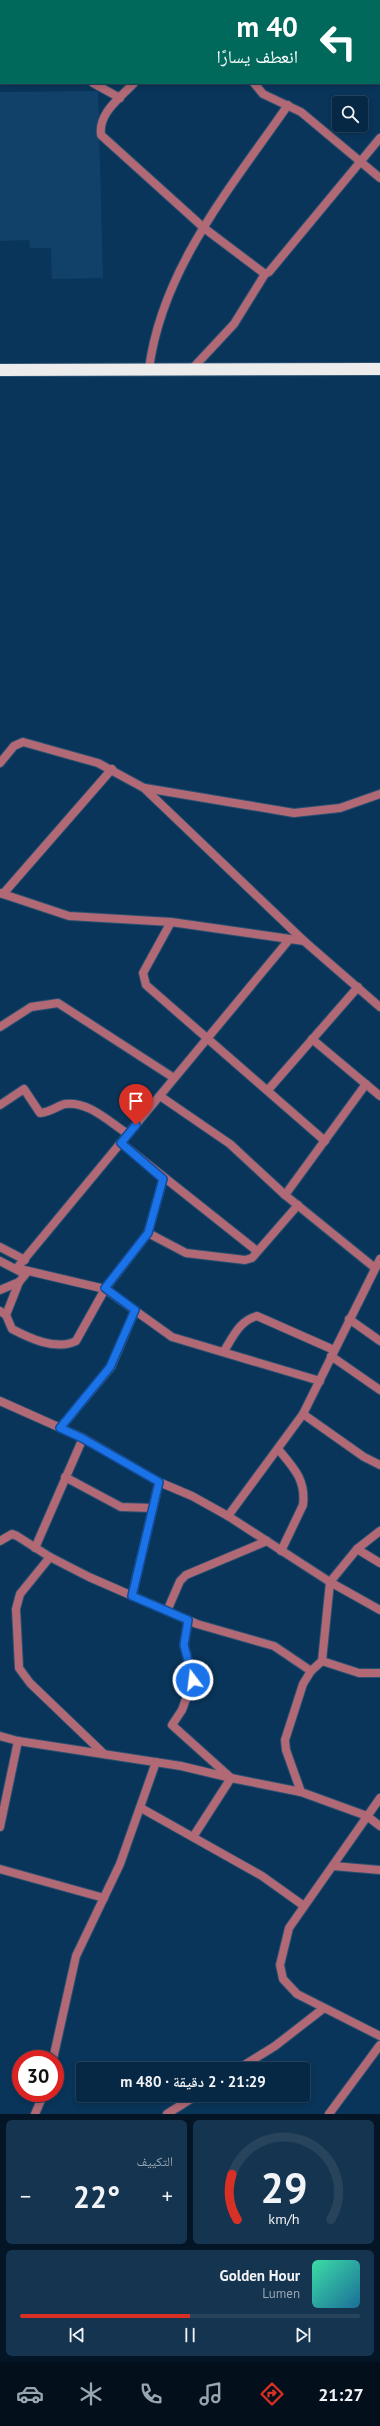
<!DOCTYPE html>
<html lang="ar">
<head>
<meta charset="utf-8">
<style>
	:root { --surface:#072844; --page:#15344f; --text:#f1f3f6; --muted:#98a6b2; --line:#28445d; --accent:#d93025 }
	body { margin:0; font-family:"PT Sans","Noto Naskh Arabic",sans-serif; background:var(--page); color:var(--text); direction:rtl; height:100vh; display:flex; flex-direction:column; font-size:15px; white-space:nowrap }
	* { box-sizing:border-box; margin:0 }
	p { font-size:13px; color:var(--muted) }
	.icon { flex:none; width:22px; height:22px; fill:none; stroke:currentColor; stroke-width:2; stroke-linecap:round; stroke-linejoin:round }
	.map { position:relative; height:2114px; overflow:hidden; direction:ltr }
	.sheet { display:flex; flex-direction:column; gap:6px; padding:6px; background:#041625; flex:1 }
	.sheet>* { flex:none }
	.top-card { position:absolute; left:0px; top:0px; width:380px; height:84px; box-shadow:0 2px 6px #0003,0 0 0 1px var(--line); direction:rtl; background:#00695c; color:#fff; overflow:hidden }
	.controls { position:absolute; left:332px; top:96px; display:grid; gap:8px }
	.controls a { display:grid; place-items:center; width:36px; height:36px; border-radius:4px; background:var(--surface); box-shadow:0 2px 6px #0003,0 0 0 1px var(--line); font-size:20px }
	.speed { position:absolute; left:12px; top:2050px; display:flex; gap:8px; font-size:20px; font-weight:700; text-align:center }
	.speed>* { display:grid; place-content:center; width:52px; height:52px; border-radius:50%; background:var(--surface); box-shadow:0 2px 6px #0003,0 0 0 1px var(--line); line-height:1 }
	.speed .limit { border:6px solid #d22; background:#fff; color:#111 }
	.pin { position:absolute; display:grid; place-items:center; width:34px; height:34px; color:#fff; margin:-41px -17px; border-radius:50% 50% 50% 0; rotate:-45deg; box-shadow:0 0 4px #0007 }
	.pin .icon { rotate:45deg }
	.me { position:absolute; width:44px; margin:-22px; rotate:345deg; stroke-linejoin:round; filter:drop-shadow(0 0 3px #0008) }
	.turn { display:flex; align-items:center; gap:14px; height:84px; padding:0 16px; font-size:18px }
	.turn .icon { width:52px; height:52px; stroke-width:2.5 }
	.turn b { display:block; font-size:28px; line-height:34px }
	.big { font-size:30px; font-weight:600; line-height:1.1 }
	.sheet .widget { flex:1; display:flex; flex-direction:column; justify-content:center; gap:6px; min-width:0; padding:0 14px; border-radius:6px; background:var(--page) }
	.sheet .dial { align-items:center; gap:0 }
	.dial svg { height:104px; overflow:visible; fill:none; stroke:var(--line); stroke-width:7; stroke-linecap:round; text-anchor:middle }
	.dial text { fill:var(--text); stroke:none }
	.song { display:flex; align-items:center; gap:12px }
	.cover { width:48px; height:48px; border-radius:6px; background:linear-gradient(135deg,hsl(160 70% 55%),hsl(200 70% 35%)) }
	.played { height:4px; border-radius:2px; background:linear-gradient(90deg,var(--accent) 50%,var(--line) 50%) }
	.keys { display:flex; justify-content:space-around; direction:ltr }
	.heat { display:flex; justify-content:space-between; align-items:center; font-size:22px; direction:ltr }
	.sheet .tiles { flex:1; display:grid; gap:6px; grid-template-columns:1fr 1fr }
	.widget:last-child { grid-column:span 2 }
	.trip { position:absolute; left:76px; top:2062px; width:234px; height:40px; border-radius:4px; background:var(--surface); box-shadow:0 2px 6px #0003,0 0 0 1px var(--line); font-weight:600; line-height:40px; text-align:center; direction:rtl }
	.dock { display:flex; height:64px; justify-content:space-around; align-items:center; background:#03101b; color:var(--muted) }
	.dock .icon { width:28px; height:28px }
	.dock .current { color:var(--accent) }
	.dock b { font-size:18px; color:var(--text) }
	.map>svg:first-child { display:block }
	.built { fill:#114169 }
	.lines { fill:none; stroke-linecap:round; stroke-linejoin:round }
	.street-casing { stroke:#295070; stroke-width:10 }
	.highway-casing { stroke:#295070; stroke-width:14 }
	.street { stroke:#b06975; stroke-width:8 }
	.highway { stroke:#ececec; stroke-width:12 }
	.route-casing { stroke:#114b97; stroke-width:10 }
	.route { stroke:#1a73e8; stroke-width:7 }
</style>
</head>
<body>
<div class="map">
<svg width="380" height="2114" viewBox="0 0 380 2114">
	<rect width="100%" height="100%" fill="#09355a"/>
	<polygon class="built" points="98,91 103,278 52,279 51,248 30,248 29,240 0,241 0,92"/>
	<g class="lines">
		<defs>
			<g id="street">
				<polyline points="286,0 287,1"/>
				<polyline points="30,1 30,0"/>
				<polyline points="203,1 203,0"/>
				<polyline points="313,1 314,0"/>
				<polyline points="0,30 1,31"/>
				<polyline points="0,40 1,38"/>
				<polyline points="379,78 380,79"/>
				<polyline points="93,83 120,98"/>
				<path d="M134 83C120 98 98 113 101 135L204 228 265 274 269 272 380 138"/>
				<polyline points="254,83 263,94 301,112 380,178"/>
				<path d="M149 369C162 268 232 186 288 105"/>
				<polyline points="192,369 234,324 265,274"/>
				<polyline points="0,763 14,746 23,742 98,763 144,788 304,941 380,1007"/>
				<polyline points="145,788 294,813 340,808 380,794"/>
				<polyline points="0,893 69,916 171,922 304,941"/>
				<polyline points="3,894 112,769"/>
				<polyline points="171,922 143,973 146,985 325,1141"/>
				<polyline points="0,1027 31,1007 58,1003 174,1078"/>
				<polyline points="312,1039 380,1096"/>
				<polyline points="268,1090 358,987"/>
				<polyline points="160,1096 230,1144 285,1195 375,1268"/>
				<path d="M0 1105 24 1089 40 1113C51 1112 59 1105 65 1104 89 1101 109 1122 128 1134"/>
				<polyline points="121,1143 257,1251"/>
				<polyline points="285,1195 366,1084"/>
				<polyline points="148,1233 186,1253 245,1260 252,1258 298,1205"/>
				<polyline points="0,1247 25,1260"/>
				<polyline points="0,1261 21,1272"/>
				<polyline points="20,1269 105,1289 172,1337 320,1381"/>
				<polyline points="0,1290 19,1282"/>
				<path d="M0 1311 6 1315 12 1329C29 1338 56 1351 76 1341L105 1289 148 1233 163 1179"/>
				<polyline points="6,1315 19,1282 25,1275 17,1268 288,941"/>
				<polyline points="349,1319 380,1341"/>
				<path d="M224 1351C233 1337 240 1320 257 1316L334 1350"/>
				<polyline points="331,1356 380,1390"/>
				<polyline points="0,1401 83,1438 159,1482 192,1496 228,1516 330,1582 380,1610"/>
				<polyline points="303,1414 364,1457 380,1465"/>
				<polyline points="60,1428 111,1367 135,1310"/>
				<path d="M278 1449C294 1468 306 1480 303 1505L281 1551"/>
				<polyline points="65,1477 121,1507 153,1508"/>
				<polyline points="228,1516 303,1414 380,1259"/>
				<polyline points="380,1531 357,1549 330,1582 322,1661 311,1671 303,1684 285,1740 286,1750 301,1792 367,1816 380,1826"/>
				<polyline points="0,1541 12,1534 17,1536 50,1557 89,1577 197,1624 274,1646 311,1671"/>
				<polyline points="35,1548 83,1438"/>
				<polyline points="357,1549 380,1563"/>
				<polyline points="50,1557 20,1594 16,1609 19,1668 30,1683 103,1753"/>
				<polyline points="132,1596 159,1482"/>
				<polyline points="167,1611 180,1581 186,1575 267,1541"/>
				<polyline points="188,1620 184,1645 193,1680 182,1710 172,1725 231,1778 193,1837"/>
				<polyline points="322,1661 359,1673 380,1673"/>
				<polyline points="0,1736 18,1741 181,1766 231,1778 301,1792"/>
				<polyline points="380,1798 289,1928 280,1965 283,1979 297,1994 380,2036"/>
				<polyline points="141,1808 262,1876 304,1906"/>
				<polyline points="0,1827 18,1741"/>
				<polyline points="333,1866 380,1870"/>
				<polyline points="0,1869 104,1898"/>
				<polyline points="53,2059 76,1956 120,1864 156,1762"/>
				<polyline points="238,2069 275,2046 324,2008"/>
				<polyline points="35,2114 44,2093"/>
				<polyline points="167,2114 197,2095"/>
				<polyline points="329,2114 380,2045"/>
			</g>
			<polyline id="highway" points="0,370 380,369"/>
		</defs>
		<use href="#street" class="street-casing"/>
		<use href="#highway" class="highway-casing"/>
		<use href="#street" class="street"/>
		<use href="#highway" class="highway"/>
	</g>
	<g class="lines">
		<defs>
			<polyline id="route" points="136,1125 121,1143 163,1179 148,1233 105,1288 135,1310 110,1367 60,1428 82,1438 159,1482 132,1596 188,1620 184,1645 193,1680"/>
		</defs>
		<use href="#route" class="route-casing"/>
		<use href="#route" class="route"/>
	</g>
</svg>
<div class="controls">
<a><svg class="icon" aria-label="search" viewBox="0 0 24 24"><circle cx="10" cy="10" r="6"/><path d="M15 15l6 6"/></svg></a>
</div>
<div class="speed"><div class="limit">30</div></div>
<div class="pin" style="left:136px;top:1125px;background:#d93025"><svg class="icon" aria-label="arrive" viewBox="0 0 24 24"><path d="M6 21V4h12l-3 4 3 4H6"/></svg></div>
<svg class="me" style="left:193px;top:1680px" viewBox="-20 -20 40 40"><circle r="17" fill="#1a73e8" stroke="#fff" stroke-width="3"/><path d="M0-11L8 9 0 5-8 9z" fill="#fff"/></svg>
<div class="trip">21:29 · 2 دقيقة · 480 m</div>
<div class="top-card">
<div class="turn"><svg class="icon" aria-label="left" viewBox="0 0 24 24"><path d="M17 20v-9H6M10 6l-5 5 5 5"/></svg><div><b>40 m</b>انعطف يسارًا</div></div>
</div>
</div>
<section class="sheet">
<div class="tiles">
<div class="widget dial"><svg viewBox="0 0 100 80">
<path d="M14 69A42 42 0 1 1 86 69"/>
<path d="M14 69A42 42 0 0 1 10 34" stroke="#d93025"/>
<text x="50" y="56" font-size="32" font-weight="700">29</text>
<text x="50" y="72" font-size="11">km/h</text>
</svg></div>
<div class="widget"><p>التكييف</p>
<div class="heat"><a>−</a><b class="big">22°</b><a>+</a></div>
</div>
<div class="widget">
<div class="song"><i class="cover"></i><div><b>Golden Hour</b><p>Lumen</p></div></div>
<div class="played"></div>
<div class="keys"><svg class="icon" aria-label="previous" viewBox="0 0 24 24"><path d="M18 5L8 12l10 7zM5 5v14"/></svg><svg class="icon" aria-label="pause" viewBox="0 0 24 24"><path d="M8 5v14M16 5v14"/></svg><svg class="icon" aria-label="next" viewBox="0 0 24 24"><path d="M6 5l10 7-10 7zM19 5v14"/></svg></div>
</div>
</div>
</section>
<nav class="dock">
<b>21:27</b>
<svg class="icon current" aria-label="directions" viewBox="0 0 24 24"><path d="M12 3l9 9-9 9-9-9zM9 14v-3h6M13 9l2 2-2 2"/></svg>
<svg class="icon" aria-label="music" viewBox="0 0 24 24"><path d="M9 18V5l10-2v13"/><circle cx="6" cy="18" r="3"/><circle cx="16" cy="16" r="3"/></svg>
<svg class="icon" aria-label="phone" viewBox="0 0 24 24"><path d="M5 4h4l2 5-3 2q2 4 5 5l2-3 5 2v4C11 20 4 13 5 4z"/></svg>
<svg class="icon" aria-label="climate" viewBox="0 0 24 24"><path d="M12 3v18M4 7l16 10M4 17L20 7"/></svg>
<svg class="icon" aria-label="car" viewBox="0 0 24 24"><path d="M5 17H2v-5l4-1 3-4h7l3 4 3 1v5h-3M9 17h6M6 11h13"/><circle cx="7" cy="17" r="2"/><circle cx="17" cy="17" r="2"/></svg>
</nav>
</body>
</html>
